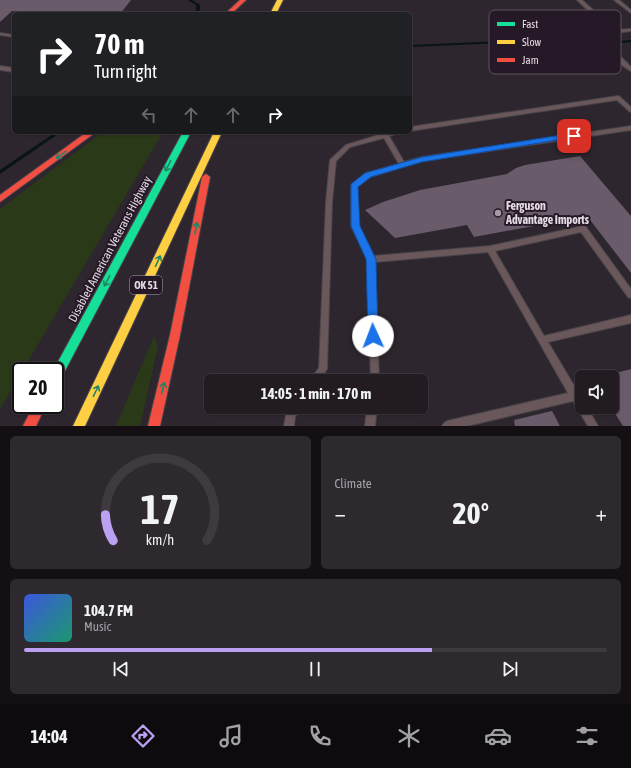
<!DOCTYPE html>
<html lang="en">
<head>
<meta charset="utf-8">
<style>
	:root { --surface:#221c22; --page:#2e292f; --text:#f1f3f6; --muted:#a2a1a5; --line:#3f3a40; --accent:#bca0f2 }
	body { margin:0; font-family:"Asap Condensed",sans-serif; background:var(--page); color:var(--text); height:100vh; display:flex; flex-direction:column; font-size:15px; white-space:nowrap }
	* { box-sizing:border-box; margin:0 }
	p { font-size:13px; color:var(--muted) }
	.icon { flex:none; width:22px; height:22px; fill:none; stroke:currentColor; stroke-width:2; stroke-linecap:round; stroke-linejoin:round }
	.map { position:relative; height:426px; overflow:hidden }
	.panel { display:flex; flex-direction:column; gap:10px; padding:10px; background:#130f13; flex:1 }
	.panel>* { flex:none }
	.banner { position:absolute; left:12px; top:12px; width:400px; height:122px; border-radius:6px; box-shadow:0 1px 3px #0004,0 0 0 1px var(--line); background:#202124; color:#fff; overflow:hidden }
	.controls { position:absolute; left:575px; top:370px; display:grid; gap:8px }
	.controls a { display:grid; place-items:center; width:44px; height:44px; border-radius:6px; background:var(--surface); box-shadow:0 1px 3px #0004,0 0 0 1px var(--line); font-size:20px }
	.speed { position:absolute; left:12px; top:362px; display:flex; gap:8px; font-size:20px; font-weight:700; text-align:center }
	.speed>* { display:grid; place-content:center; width:52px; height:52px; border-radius:50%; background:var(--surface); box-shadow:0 1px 3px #0004,0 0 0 1px var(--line); line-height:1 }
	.speed .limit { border:2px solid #111; border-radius:6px; background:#fff; color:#111 }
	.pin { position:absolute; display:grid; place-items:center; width:34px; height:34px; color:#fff; margin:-17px; border-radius:8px; box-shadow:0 2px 6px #0006 }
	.me { position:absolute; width:44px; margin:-22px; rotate:358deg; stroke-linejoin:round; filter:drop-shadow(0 0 3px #0008) }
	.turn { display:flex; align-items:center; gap:14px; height:84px; padding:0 16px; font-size:18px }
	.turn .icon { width:52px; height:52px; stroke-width:2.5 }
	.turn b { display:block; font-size:28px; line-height:34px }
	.lanes { display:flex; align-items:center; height:38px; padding:0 16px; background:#0003; justify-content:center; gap:20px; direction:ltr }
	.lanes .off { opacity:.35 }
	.big { font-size:30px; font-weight:700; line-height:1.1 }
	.panel .widget { flex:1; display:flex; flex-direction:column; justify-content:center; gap:6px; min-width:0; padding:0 14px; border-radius:6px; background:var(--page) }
	.panel .dial { align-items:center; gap:0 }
	.dial svg { height:104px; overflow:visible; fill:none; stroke:var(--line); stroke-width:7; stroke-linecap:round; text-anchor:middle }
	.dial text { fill:var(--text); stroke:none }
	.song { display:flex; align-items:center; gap:12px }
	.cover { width:48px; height:48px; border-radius:6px; background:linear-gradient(135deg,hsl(230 70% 55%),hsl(160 70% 35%)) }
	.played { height:4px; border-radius:2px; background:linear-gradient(90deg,var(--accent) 70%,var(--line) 70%) }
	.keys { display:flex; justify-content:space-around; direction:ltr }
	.heat { display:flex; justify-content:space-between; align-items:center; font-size:22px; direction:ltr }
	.panel .tiles { flex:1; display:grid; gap:10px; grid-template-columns:1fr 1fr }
	.widget:last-child { grid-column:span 2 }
	.trip { position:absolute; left:204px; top:374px; width:224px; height:40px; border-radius:6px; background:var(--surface); box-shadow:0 1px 3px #0004,0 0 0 1px var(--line); font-weight:700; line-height:40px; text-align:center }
	.dock { display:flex; height:64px; justify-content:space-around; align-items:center; background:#0e0b0e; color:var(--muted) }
	.dock .icon { width:28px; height:28px }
	.dock .selected { color:var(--accent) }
	.dock b { font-size:18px; color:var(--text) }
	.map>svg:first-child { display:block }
	.green { fill:#2a3917 }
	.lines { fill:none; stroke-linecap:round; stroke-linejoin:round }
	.stream { fill:#081417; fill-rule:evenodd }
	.building { fill:#695b6a }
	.lane-casing { stroke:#49444a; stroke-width:2 }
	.fast-casing { stroke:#49444a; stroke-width:2 }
	.slow-casing { stroke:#49444a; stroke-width:2 }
	.jam-casing { stroke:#49444a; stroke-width:2 }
	.lane { fill:#69575a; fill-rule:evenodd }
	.fast { fill:#16e098; fill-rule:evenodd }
	.slow { fill:#ffcf43; fill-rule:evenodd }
	.jam { fill:#f24e42; fill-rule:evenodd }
	.oneway { stroke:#1d8665 }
	.route { fill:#1a73e8; stroke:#114b97 }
	.poi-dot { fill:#a39ba4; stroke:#261927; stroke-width:1.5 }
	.labels { text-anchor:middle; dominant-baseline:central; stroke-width:4; stroke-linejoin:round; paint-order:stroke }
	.shield { fill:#261927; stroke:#aaa0ab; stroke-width:1 }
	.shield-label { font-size:11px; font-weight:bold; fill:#e3dae3 }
	.poi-label { font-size:12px; font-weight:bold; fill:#e3dae3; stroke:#261927; text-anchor:start }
	.street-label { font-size:12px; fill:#e3dae3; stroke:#261927 }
	.key { fill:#261927; stroke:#5f535f; stroke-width:1 }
	.key-label { font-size:11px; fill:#e3dae3 }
</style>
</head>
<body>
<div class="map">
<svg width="631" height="426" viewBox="0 0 631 426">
	<rect width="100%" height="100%" fill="#2d262e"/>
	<g class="green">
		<polygon points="103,132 163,132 0,409 0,209"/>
		<polygon points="154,336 158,346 140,426 116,426"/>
	</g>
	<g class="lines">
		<g class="stream">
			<polygon points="188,0 192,0 200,5 200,10 195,14 191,14 196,10 196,5"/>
			<polygon points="529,40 577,44 602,40 604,41 602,42 577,46 529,42 410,47 410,45"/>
			<polygon points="631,40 631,42 619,43 617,42 619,41"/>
			<polygon points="56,132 61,132 0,174 0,170"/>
		</g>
	</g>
	<g class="building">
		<polygon points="0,0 131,0 120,14 50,14 12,11 0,22"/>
		<polygon points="580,156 631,216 631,273 587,216 474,237 467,225 395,238 365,210 383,202 420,190 507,174 516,168 525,165"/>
		<polygon points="631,369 631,426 623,426 612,409 612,374"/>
		<polygon points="552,411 560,426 515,426 514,420"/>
	</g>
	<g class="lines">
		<defs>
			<g id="lane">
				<path d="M577 0H582L615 30 631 29V31L615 33 610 37 618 54 631 67V71C618 65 610 50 605 37L611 32Z"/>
				<polygon points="614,0 619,0 631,10 631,13"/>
				<polygon points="0,33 14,35 14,37 0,35"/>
				<polygon points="0,66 14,68 14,72 0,70"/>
				<polygon points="618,96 620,97 631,107 631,112 629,111 617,100 410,131 410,127"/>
				<polygon points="631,126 631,130 422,161 370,177 357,187 359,226 373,256 490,246 583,226 586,227 631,289 631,298 628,297 581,232 495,251 544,336 631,315 631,323 548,342 582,399 582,407 587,407 598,426 588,426 573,401 467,426 442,426 444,423 447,421 568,393 488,252 375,262 379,381 371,381 367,259 351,226 351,186 366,173 399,164 384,138 350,147 336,161 332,202 327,369 319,381 309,381 319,368 326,202 330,160 346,145 385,133 400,132 399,133 389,136 404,162 422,157"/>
				<polygon points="291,407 302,407 295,417 294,426 284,426 286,415"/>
				<polygon points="367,407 377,407 375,426 365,426"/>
			</g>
			<polygon id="fast" points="183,132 191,132 59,382 55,383 55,371 53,371"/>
			<g id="slow">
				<polygon points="277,0 283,0 276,14 270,14"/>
				<polygon points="214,132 222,132 85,426 73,426"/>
			</g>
			<g id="jam">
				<polygon points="240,0 246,0 231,14 225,14"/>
				<polygon points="87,132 96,132 0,202 0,195"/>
				<polygon points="206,174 210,177 180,335 160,426 148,426 170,335 202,177"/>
				<polygon points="34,405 46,405 36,426 23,426"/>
			</g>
		</defs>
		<use href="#lane" class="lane-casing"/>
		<use href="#fast" class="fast-casing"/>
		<use href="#slow" class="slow-casing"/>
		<use href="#jam" class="jam-casing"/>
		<use href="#lane" class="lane"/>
		<use href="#fast" class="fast"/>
		<use href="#slow" class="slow"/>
		<use href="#jam" class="jam"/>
	</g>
	<defs><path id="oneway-shaft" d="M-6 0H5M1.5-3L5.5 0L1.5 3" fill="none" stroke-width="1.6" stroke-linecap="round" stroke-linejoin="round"/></defs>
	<g class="oneway">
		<use href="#oneway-shaft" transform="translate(61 155) rotate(144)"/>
		<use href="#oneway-shaft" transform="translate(168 166) rotate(118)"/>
		<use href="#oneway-shaft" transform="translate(196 228) rotate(-79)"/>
		<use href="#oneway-shaft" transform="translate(158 261) rotate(-65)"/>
		<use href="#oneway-shaft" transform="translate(107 281) rotate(118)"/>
		<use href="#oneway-shaft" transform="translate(163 388) rotate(-77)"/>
		<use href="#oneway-shaft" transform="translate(96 391) rotate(-64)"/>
	</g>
	<polygon class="route" points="574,133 578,136 577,137 422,162 371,177 358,187 360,226 376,259 378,336 377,340 373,341 369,340 368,336 366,259 351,226 351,184 365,173 422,157"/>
	<circle class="poi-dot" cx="498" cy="213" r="4"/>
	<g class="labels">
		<rect class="shield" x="130" y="276" width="32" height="18" rx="3"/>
		<g class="shield-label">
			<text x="146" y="285">OK 51</text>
		</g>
		<g class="poi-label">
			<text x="506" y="206">Ferguson<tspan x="506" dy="14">Advantage Imports</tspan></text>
		</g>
		<g class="street-label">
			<text transform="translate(110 249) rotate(-62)">Disabled American Veterans Highway</text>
		</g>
	</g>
	<rect x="489" y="10" width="132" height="64" rx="6" class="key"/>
	<rect x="497" y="22" width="18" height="4" fill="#16e098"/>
	<rect x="497" y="40" width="18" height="4" fill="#ffcf43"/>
	<rect x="497" y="58" width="18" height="4" fill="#f24e42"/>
	<g class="key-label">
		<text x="522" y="28">Fast</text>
		<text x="522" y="46">Slow</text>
		<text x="522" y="64">Jam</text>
	</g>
</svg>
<div class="controls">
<a><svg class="icon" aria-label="sound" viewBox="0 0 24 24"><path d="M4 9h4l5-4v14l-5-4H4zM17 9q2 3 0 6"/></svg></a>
</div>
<div class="speed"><div class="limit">20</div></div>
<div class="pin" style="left:574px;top:136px;background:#d93025"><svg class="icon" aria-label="arrive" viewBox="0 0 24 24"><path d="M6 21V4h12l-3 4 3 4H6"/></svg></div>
<svg class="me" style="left:373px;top:336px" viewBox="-20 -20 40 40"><circle r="19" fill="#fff"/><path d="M0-13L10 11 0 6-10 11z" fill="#1a73e8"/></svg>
<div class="trip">14:05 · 1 min · 170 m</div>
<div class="banner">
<div class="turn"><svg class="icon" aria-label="right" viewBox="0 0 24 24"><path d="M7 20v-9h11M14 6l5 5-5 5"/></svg><div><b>70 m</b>Turn right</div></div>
<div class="lanes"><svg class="icon off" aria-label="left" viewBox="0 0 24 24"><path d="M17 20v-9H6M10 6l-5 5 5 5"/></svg><svg class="icon off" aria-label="ahead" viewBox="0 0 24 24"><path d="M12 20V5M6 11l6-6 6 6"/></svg><svg class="icon off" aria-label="ahead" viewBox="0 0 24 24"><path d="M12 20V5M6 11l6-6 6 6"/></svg><svg class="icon" aria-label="right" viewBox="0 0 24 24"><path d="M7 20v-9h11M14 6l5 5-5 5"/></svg></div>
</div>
</div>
<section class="panel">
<div class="tiles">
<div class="widget dial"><svg viewBox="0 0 100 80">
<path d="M14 69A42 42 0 1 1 86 69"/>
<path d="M14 69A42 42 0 0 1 8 49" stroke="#bca0f2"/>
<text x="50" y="56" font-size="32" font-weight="700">17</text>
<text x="50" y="72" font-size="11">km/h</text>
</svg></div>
<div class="widget"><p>Climate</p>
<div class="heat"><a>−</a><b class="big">20°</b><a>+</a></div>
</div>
<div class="widget">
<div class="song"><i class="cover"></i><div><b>104.7 FM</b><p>Music</p></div></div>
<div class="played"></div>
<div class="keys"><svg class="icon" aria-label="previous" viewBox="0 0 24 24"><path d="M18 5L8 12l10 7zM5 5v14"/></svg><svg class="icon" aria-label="pause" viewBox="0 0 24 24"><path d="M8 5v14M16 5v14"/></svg><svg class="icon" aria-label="next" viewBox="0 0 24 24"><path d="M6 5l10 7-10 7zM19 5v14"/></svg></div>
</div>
</div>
</section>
<nav class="dock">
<b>14:04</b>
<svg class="icon selected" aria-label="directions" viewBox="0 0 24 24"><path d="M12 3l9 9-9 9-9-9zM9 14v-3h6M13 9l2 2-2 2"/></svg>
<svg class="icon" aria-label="music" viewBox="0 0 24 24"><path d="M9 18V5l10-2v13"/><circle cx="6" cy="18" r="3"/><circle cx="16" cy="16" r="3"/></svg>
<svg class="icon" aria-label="phone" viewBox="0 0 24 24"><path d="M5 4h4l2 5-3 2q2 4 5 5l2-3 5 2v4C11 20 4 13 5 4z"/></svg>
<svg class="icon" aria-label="climate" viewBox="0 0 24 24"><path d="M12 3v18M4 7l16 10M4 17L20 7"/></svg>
<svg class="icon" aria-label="car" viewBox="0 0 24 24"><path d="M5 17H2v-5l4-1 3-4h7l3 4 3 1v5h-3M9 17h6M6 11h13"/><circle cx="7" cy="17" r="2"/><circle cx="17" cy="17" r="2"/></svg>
<svg class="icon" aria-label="filters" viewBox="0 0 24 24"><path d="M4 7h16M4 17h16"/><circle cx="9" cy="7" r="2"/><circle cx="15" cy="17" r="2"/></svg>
</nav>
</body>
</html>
